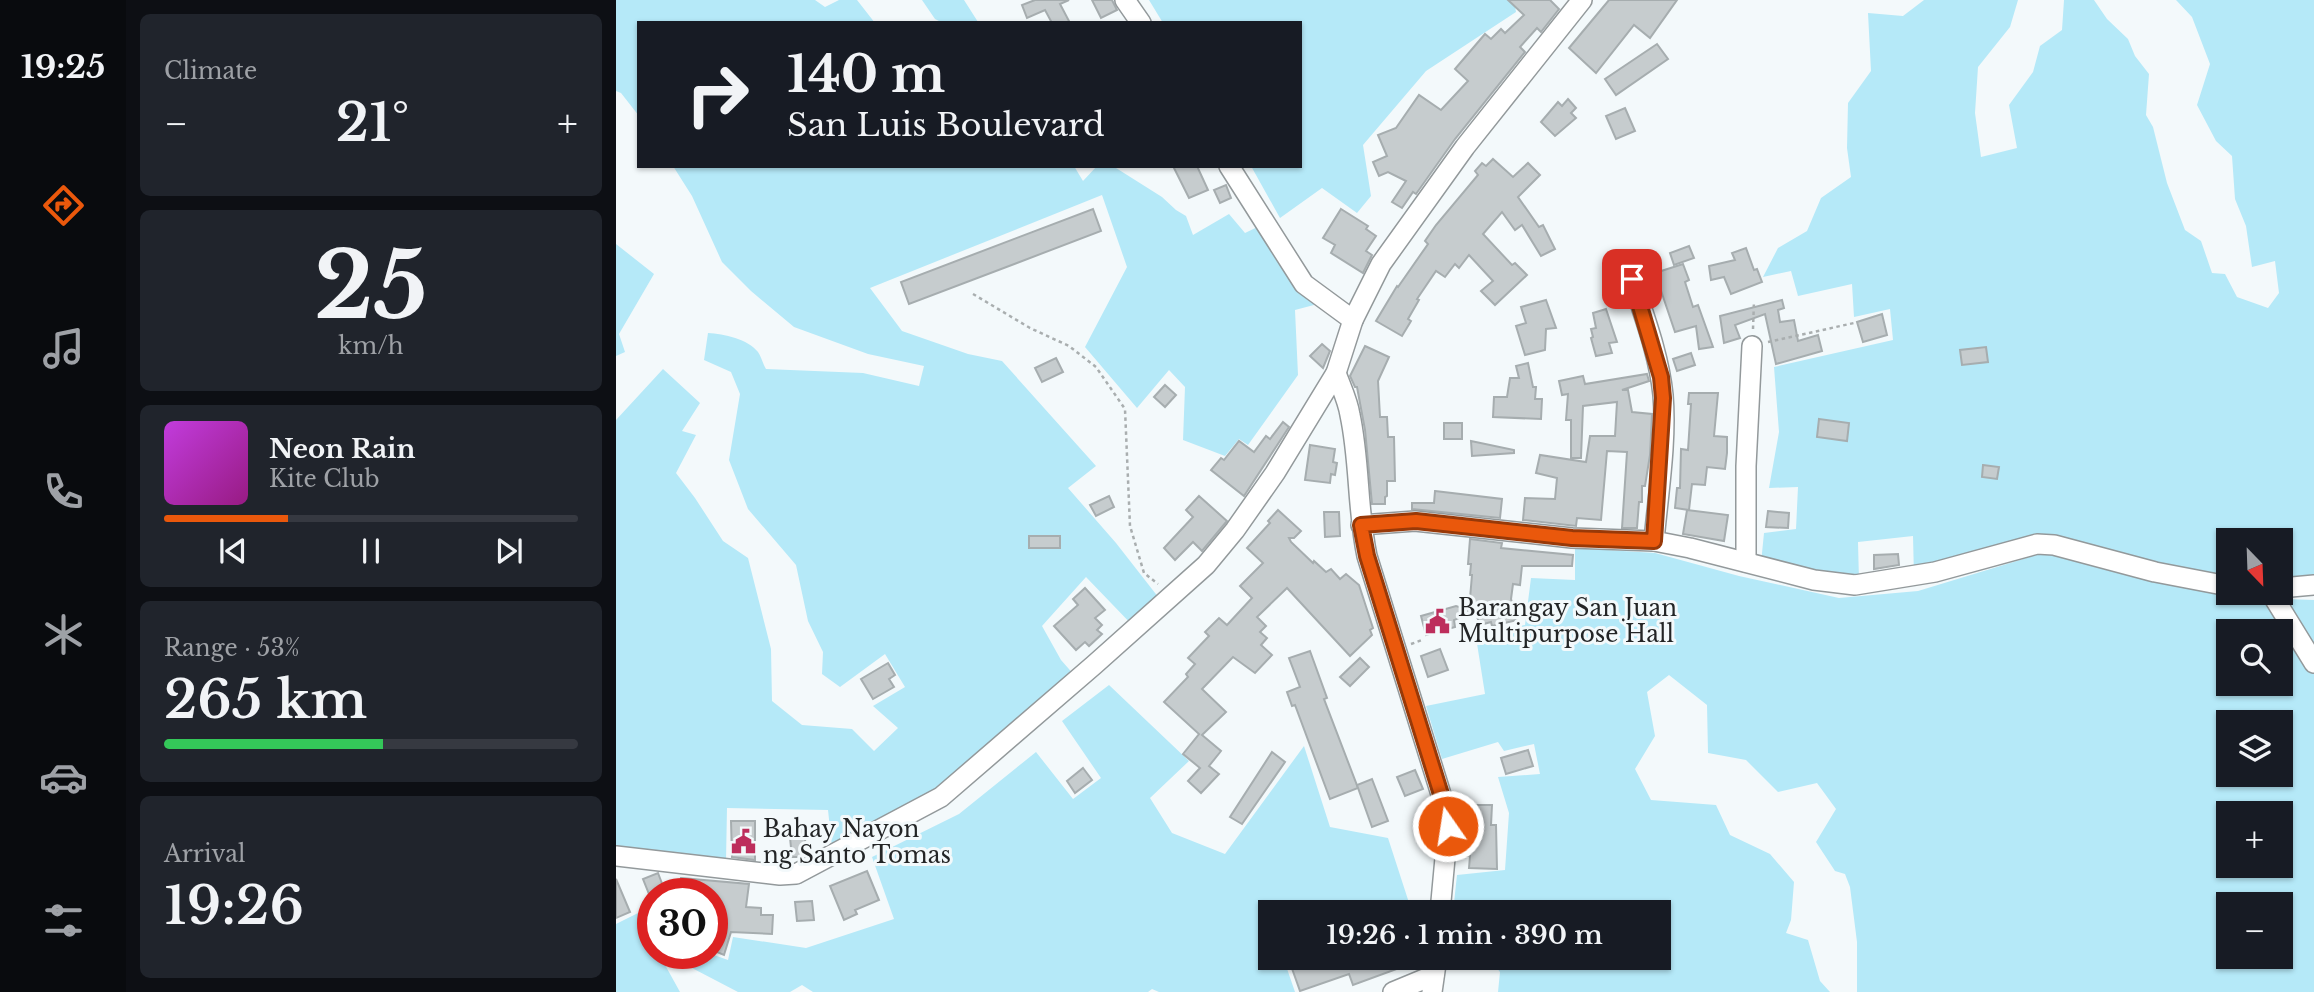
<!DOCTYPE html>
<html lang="en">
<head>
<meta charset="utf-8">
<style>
	:root { --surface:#171b24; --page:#20242c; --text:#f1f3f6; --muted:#9ea1a6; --line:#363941; --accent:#ea580c }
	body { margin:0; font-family:"Libre Baskerville",serif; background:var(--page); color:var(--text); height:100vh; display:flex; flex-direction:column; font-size:26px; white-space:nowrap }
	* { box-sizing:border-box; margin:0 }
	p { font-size:23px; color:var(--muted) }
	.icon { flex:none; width:38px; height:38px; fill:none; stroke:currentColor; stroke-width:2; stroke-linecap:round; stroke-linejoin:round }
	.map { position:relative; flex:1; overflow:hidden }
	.sheet { display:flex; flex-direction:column; gap:14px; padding:14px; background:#0d0f14; width:490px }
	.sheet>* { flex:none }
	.banner { position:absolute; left:21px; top:21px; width:665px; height:147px; border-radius:0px; box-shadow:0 2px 5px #0004; background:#171b24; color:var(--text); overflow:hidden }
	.needle { width:46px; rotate:157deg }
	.controls { position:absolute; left:1600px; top:528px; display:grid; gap:14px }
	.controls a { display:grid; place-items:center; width:77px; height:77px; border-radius:0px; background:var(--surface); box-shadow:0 2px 5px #0004; font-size:35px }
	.speed { position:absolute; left:21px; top:878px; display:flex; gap:14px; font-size:35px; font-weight:700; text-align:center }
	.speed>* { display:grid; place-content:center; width:91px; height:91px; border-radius:50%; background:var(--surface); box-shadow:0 2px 5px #0004; line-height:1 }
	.speed .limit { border:10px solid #d22; background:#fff; color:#111 }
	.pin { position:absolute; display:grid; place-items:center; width:60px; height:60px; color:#fff; margin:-30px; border-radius:14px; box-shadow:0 4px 10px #0006 }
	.me { position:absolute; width:77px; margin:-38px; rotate:347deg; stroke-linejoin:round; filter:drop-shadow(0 0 5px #0008) }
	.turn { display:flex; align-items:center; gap:24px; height:147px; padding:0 35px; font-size:32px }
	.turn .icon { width:91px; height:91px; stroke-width:2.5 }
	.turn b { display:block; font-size:49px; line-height:60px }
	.big { font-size:52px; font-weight:600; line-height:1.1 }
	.sheet .widget { flex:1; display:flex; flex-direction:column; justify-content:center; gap:10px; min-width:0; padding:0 24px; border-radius:10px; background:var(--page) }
	.sheet .dial { align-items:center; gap:0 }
	.dial b { font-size:91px; line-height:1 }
	.song { display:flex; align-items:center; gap:21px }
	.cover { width:84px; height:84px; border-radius:10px; background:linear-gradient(135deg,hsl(290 70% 55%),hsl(310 70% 35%)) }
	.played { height:7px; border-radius:4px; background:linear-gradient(90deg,var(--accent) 30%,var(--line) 30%) }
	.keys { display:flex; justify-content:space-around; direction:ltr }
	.heat { display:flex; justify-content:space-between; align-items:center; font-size:38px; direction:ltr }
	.charge { height:10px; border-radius:5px; background:linear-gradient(90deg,#34c759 53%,var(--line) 0) }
	.trip { position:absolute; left:642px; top:900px; width:413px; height:70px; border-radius:0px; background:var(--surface); box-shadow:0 2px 5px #0004; font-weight:600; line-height:70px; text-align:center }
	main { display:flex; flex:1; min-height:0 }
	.tabs { display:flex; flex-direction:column; width:126px; justify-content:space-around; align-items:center; background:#090b0e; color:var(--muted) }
	.tabs .icon { width:49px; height:49px }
	.tabs .on { color:var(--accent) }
	.tabs b { font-size:32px; color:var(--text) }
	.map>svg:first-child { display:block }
	.green { fill:#b5e9f8; fill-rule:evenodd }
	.building { fill:#c6ccce; stroke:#a6adaf; stroke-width:2 }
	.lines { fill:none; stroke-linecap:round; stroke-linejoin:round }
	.minor-casing { stroke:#93999b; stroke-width:22 }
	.path { stroke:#a9aeaf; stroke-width:2.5; stroke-dasharray:3.5 3.5; stroke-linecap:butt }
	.minor { stroke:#fff; stroke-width:19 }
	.route-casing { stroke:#983908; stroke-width:18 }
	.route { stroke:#ea580c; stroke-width:12 }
	.labels { text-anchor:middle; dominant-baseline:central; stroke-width:6; stroke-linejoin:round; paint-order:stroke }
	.poi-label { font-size:23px; fill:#232526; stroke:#f3f9fb; text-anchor:start }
</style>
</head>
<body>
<main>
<nav class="tabs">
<b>19:25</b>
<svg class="icon on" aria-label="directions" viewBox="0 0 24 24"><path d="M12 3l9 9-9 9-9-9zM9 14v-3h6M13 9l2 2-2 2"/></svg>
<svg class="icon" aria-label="music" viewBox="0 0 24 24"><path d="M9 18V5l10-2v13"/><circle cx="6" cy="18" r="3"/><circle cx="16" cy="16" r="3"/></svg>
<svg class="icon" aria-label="phone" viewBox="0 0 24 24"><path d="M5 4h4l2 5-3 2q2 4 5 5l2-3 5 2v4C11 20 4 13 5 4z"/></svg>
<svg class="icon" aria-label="climate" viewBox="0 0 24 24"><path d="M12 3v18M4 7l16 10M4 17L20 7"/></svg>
<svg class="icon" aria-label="car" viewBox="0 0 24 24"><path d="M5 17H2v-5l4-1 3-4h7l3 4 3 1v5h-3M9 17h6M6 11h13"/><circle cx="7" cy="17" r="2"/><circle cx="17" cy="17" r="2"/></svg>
<svg class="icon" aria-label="filters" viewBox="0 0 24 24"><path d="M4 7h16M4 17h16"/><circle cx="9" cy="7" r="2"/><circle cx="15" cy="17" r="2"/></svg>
</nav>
<section class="sheet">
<div class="widget"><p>Climate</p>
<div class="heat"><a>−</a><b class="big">21°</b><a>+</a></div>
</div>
<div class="widget dial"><b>25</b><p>km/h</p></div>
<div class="widget">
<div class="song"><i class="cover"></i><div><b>Neon Rain</b><p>Kite Club</p></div></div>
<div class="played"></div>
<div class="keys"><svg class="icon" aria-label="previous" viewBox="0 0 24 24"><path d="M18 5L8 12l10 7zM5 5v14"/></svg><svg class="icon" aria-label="pause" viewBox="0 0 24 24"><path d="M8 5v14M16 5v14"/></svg><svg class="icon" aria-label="next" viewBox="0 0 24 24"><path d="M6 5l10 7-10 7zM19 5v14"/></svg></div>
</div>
<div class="widget"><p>Range · 53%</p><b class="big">265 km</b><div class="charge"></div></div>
<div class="widget"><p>Arrival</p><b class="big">19:26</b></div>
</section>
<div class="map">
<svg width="1698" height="992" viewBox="0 0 1698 992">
	<rect width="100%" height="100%" fill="#f3f9fb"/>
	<g class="green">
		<polygon points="0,0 199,0 209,7 223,0 241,0 259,23 23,23 23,116 5,93 0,91"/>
		<polygon points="306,0 348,0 362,22 368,23 327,23 319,19"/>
		<polygon points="533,0 898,0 900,12 810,71 747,145 755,196 741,213 706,188 664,218 635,166 684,166 684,23 547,23"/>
		<polygon points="1308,0 1402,0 1394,27 1362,67 1359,113 1365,157 1401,148 1393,105 1417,72 1424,46 1446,30 1448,0 1478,0 1491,19 1512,39 1519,56 1533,74 1530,115 1537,127 1551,183 1569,230 1585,241 1596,273 1609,274 1621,297 1652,308 1663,293 1659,261 1636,267 1630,226 1619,199 1616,156 1600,141 1581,105 1594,64 1576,17 1560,0 1698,0 1698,580 1664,579 1664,541 1612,541 1612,575 1567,568 1421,537 1298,577 1297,536 1242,542 1243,581 1145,563 1148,533 1180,529 1182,487 1153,488 1163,432 1158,367 1277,340 1274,309 1238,317 1236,284 1182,296 1175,271 1147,277 1162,248 1191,231 1205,198 1235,177 1231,148 1232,103 1255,71 1252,13 1287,16"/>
		<path d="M57 166H458L467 181 481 166H502L500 168 546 197 560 210 570 216 577 235 613 214 629 233 656 220 713 301 679 310 682 375 632 445 623 439 609 456 567 440 569 387 553 370 521 408 469 347 511 267 486 195 254 288 286 331 352 354 386 361 480 466 452 488 500 543 550 607 521 630 470 577 426 626 445 660 467 685 393 752 320 804 217 856 212 810 111 808 110 861 0 850V420L47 369 84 403 66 431 80 435 60 473 79 498 107 541 132 558 155 649 156 701 186 725 236 729 258 751 282 728 257 706 289 687 269 654 224 687 206 674 207 652 192 621 180 565 132 509 113 460 124 394 115 372 88 360 92 333C108 334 132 339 142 352 145 356 147 364 150 369L247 373 303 386 308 366 252 354 178 327 135 291 106 262 76 196Z"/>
		<polygon points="0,244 38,274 3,334 9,352 0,356"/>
		<path d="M959 548 1039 553 1123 576 1223 598 1302 591 1427 553 1513 576 1641 598 1698 600V992H1241V942L1234 887 1229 874 1219 871 1200 842 1220 809 1201 783 1162 792 1130 760 1092 753 1091 705 1053 675 1031 692 1039 736 1019 769 1035 800 1100 805 1114 835 1154 854 1178 882 1175 920 1170 933 1192 940 1204 981 1214 992H882L884 972 872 957H1043V912H837L841 875 889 870 893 813 882 777 924 774 918 744 888 751 882 742 826 759 810 706 869 694 859 631 909 625 915 578 959 580ZM1612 632H1664V684H1612ZM1612 723H1664V775H1612ZM1612 814H1664V866H1612ZM1612 905H1664V957H1612Z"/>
		<polygon points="493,685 573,761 534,798 556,833 609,854 688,746 714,827 772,838 796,912 654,912 654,957 675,957 668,960 679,992 543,992 536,989 532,992 197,992 186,985 174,992 122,992 76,968 68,954 95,954 112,960 117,937 190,948 278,919 256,857 343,814 420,752 457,799 485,778 446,721"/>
		<polygon points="26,911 37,941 37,954 43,954 64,992 0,992 0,924"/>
	</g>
	<g class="building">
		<polygon points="419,0 453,0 444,4 454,23 436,23 429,10 411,18 406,5"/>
		<polygon points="476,0 496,0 501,10 485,18"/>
		<polygon points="892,0 934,0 943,9 925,32 921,28 904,47 909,52 839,139 800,194 797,192 786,208 776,202 790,181 772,172 763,176 757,162 771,156 762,135 780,128 803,95 825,110 852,81 839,69 869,34 875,39 885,29 889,33 908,15"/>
		<polygon points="993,0 1061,0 1034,38 1018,25 980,73 953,48"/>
		<polygon points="1041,44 1052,59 1000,95 989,79"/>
		<polygon points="952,99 960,108 955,113 960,118 939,136 925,122 942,102 946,106"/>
		<polygon points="1009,108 1019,131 1000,139 990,116"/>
		<polygon points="877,159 897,177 912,163 924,175 902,197 923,227 927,225 939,249 925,256 906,225 899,230 886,212 867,234 896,265 899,263 911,275 879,305 865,291 877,281 853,255 843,268 839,264 829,277 820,271 801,299 803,300 792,319 795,321 786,336 760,321 781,286 782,287 812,244 809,241 820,225 862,175 859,171 866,163 870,166"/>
		<polygon points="557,166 581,166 592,190 573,198"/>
		<polygon points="610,185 615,198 604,203 598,190"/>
		<polygon points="477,209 485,231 293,304 285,282"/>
		<polygon points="725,209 752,226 750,229 760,236 750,251 756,255 747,273 715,253 719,245 707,238"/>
		<polygon points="1073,246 1078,258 1058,265 1054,253"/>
		<polygon points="1130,248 1138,270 1141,269 1146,282 1115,294 1108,277 1095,280 1093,266 1119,260 1116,253"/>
		<polygon points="1067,264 1073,280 1069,282 1077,307 1082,305 1097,347 1083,349 1080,326 1059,332 1039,273"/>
		<polygon points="930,300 940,328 930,329 929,350 909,355 900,326 910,323 905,307"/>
		<polygon points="1166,300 1168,308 1162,310 1164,322 1178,320 1182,341 1202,335 1206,351 1160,364 1149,314 1119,325 1124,338 1108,343 1104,316"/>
		<polygon points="990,309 1001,342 993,343 996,353 980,356 975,338 977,337 975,329 980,328 977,313"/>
		<polygon points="1266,314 1271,335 1247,342 1241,322"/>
		<polygon points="706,344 714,351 707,368 694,356"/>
		<polygon points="749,346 773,357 762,381 764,417 771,417 772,437 778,437 779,481 771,481 771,496 769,497 769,504 756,504 749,430 741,387 739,387 734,376"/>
		<polygon points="1370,347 1372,362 1346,365 1344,350"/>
		<polygon points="1075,353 1079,365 1061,371 1057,359"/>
		<polygon points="440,358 447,372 426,382 419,368"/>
		<polygon points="912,363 917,387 920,387 919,399 926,399 925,419 877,417 878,397 891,397 894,378 903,378 900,366"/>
		<polygon points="1031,374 1033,381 1006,390 1012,390 1016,412 1036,414 1034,455 1029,486 1026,486 1026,502 1023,502 1021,528 1006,528 1011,452 991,451 985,520 961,518 960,526 907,520 909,498 939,499 941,478 920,473 924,455 970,462 974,436 999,436 1001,402 967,406 965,458 955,458 955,420 950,420 952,394 946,395 943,381 967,376 969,384"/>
		<polygon points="549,385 560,395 549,407 538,397"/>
		<polygon points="1073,393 1102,393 1098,436 1111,437 1111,453 1109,469 1091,467 1089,485 1076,484 1073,510 1059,508 1061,488 1064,488 1065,449 1072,450 1075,404 1072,404"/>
		<polygon points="1203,419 1233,423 1231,441 1201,437"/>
		<polygon points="667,422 673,427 628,496 595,470 605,458 608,460 623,441 638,452 650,436 654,439"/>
		<rect x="828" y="423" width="18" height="16"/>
		<polygon points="855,441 898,450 898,453 856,456"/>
		<polygon points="694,445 719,449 717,462 721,463 719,475 715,474 714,483 689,480"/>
		<polygon points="1367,465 1383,467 1381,479 1366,477"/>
		<polygon points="819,491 886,499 884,518 796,509 796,503 818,503"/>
		<polygon points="493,496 498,507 480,516 474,505"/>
		<polygon points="583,496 611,521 586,551 577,542 559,560 548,548 577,517 570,510"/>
		<polygon points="662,510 685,531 678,538 673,538 675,542 697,563 698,561 710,572 715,569 724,579 730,574 743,585 757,628 754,630 756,635 734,656 671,588 641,617 650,626 644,632 651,638 645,645 656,655 639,673 617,657 586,689 610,712 586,735 605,751 593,766 603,774 585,793 572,781 584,768 567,754 583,734 548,702 572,677 570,674 579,664 572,658 593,636 589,632 603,618 611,625 636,598 624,586 647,563 631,548 654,523 652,521"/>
		<polygon points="1071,510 1112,515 1108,541 1067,534"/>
		<polygon points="1152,511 1173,513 1172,528 1150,527"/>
		<polygon points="708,512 723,512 724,536 709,537"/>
		<rect x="413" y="536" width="31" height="12"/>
		<polygon points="854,539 886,543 885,548 957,555 956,566 906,566 904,585 897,584 895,599 901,620 876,626 875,622 864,625 859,611 838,620 839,627 810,635 805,616 840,606 853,610 856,575 854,575 855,564 852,564"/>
		<polygon points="1282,554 1283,565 1258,569 1258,555"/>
		<polygon points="469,588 489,610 479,618 486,625 481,630 486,634 473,646 469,642 460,650 438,626 462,605 457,599"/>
		<polygon points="824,649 832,670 812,677 805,656"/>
		<polygon points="694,651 711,698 708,699 742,788 714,799 679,705 676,706 671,692 684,687 673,658"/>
		<polygon points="744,658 753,667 734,686 724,677"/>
		<polygon points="272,663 279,675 273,679 278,687 257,699 245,679"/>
		<polygon points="912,750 917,766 890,774 885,758"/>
		<polygon points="656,752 669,762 626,824 614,817"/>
		<polygon points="467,768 476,780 459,793 451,781"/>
		<polygon points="799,770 807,789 789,796 781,777"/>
		<polygon points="756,779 772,821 756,827 741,785"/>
		<polygon points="852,805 876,805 875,825 880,825 881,869 853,868 854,856 845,856 844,826 851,826"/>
		<polygon points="115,821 139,821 139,860 116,857"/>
		<polygon points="173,828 190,829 188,856 185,857 176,857"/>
		<polygon points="251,871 263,900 239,910 241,914 228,920 214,886"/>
		<polygon points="42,873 50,894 33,894 27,879"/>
		<polygon points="65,878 133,884 130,907 145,908 145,915 157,915 156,934 115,932 108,955 96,950 100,939 100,905 96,904 96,894 63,893"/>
		<polygon points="0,879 14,912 0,918"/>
		<polygon points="196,901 198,920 181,921 179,902"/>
		<polygon points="680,957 809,957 808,959 737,985 733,974 684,991 673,960"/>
	</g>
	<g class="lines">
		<defs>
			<g id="minor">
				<polyline points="509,0 525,23"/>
				<polyline points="613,166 688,284 737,320"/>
				<path d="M1016 279C1028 316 1043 355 1047 395 1051 441 1042 495 1038 541"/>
				<path d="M720 373C725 387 732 401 734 415 744 461 741 509 751 556L828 804 832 826 824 912"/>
				<polyline points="745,525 799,521 956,538 1038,541 1074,548 1198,580 1239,585 1319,572 1421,544 1438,545 1539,572 1612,586"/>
				<polyline points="1130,562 1130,466 1136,346"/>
				<polyline points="1664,588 1698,585"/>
				<polyline points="1655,593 1698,663"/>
				<polyline points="0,856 164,875 180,874 325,797 478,665 590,565 619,530 659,473 720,373 737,320 765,264 849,147 966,0"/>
				<polyline points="777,992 818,975"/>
				<polyline points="816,992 821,957"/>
			</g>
		</defs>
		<use href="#minor" class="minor-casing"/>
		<g class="path">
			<polyline points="357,294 414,328 453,346 480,367 509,409 514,526 528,573 542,584"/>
			<polyline points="1137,329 1138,301"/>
			<polyline points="1152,342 1238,323"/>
			<polyline points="795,644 806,640"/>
		</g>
		<use href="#minor" class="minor"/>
	</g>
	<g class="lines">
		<defs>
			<polyline id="route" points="832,826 828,804 751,556 745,525 800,521 956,538 1038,541 1047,398 1045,377 1016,279"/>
		</defs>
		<use href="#route" class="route-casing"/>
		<use href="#route" class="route"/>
	</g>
	<defs>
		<symbol id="civic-bare" viewBox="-9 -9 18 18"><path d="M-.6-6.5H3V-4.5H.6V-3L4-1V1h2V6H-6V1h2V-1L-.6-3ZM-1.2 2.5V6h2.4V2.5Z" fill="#bd2e5c" stroke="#f3f9fb" stroke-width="2.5" paint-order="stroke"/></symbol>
	</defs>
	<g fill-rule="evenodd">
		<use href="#civic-bare" x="804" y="604" width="35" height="35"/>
		<use href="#civic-bare" x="110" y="824" width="35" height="35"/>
	</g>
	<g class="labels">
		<g class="poi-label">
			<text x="842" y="608">Barangay San Juan<tspan x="842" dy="26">Multipurpose Hall</tspan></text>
			<text x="147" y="829">Bahay Nayon<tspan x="147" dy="26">ng Santo Tomas</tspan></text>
		</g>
	</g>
</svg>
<div class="controls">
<a><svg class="needle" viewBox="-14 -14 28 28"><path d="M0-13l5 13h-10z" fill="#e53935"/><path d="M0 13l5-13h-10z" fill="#9ea1a6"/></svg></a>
<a><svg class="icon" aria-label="search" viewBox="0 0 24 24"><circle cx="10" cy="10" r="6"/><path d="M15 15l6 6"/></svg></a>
<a><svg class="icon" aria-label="layers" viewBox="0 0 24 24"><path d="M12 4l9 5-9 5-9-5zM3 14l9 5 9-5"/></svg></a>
<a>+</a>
<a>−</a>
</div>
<div class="speed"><div class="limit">30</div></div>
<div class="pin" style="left:1016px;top:279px;background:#d93025"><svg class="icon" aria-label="arrive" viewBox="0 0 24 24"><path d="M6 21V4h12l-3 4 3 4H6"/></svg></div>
<svg class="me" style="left:832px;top:826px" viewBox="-20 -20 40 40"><circle r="17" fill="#ea580c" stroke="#fff" stroke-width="3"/><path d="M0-11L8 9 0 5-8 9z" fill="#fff"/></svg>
<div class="trip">19:26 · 1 min · 390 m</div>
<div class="banner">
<div class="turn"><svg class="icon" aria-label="right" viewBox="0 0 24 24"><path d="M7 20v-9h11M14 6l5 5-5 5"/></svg><div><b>140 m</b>San Luis Boulevard</div></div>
</div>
</div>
</main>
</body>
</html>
